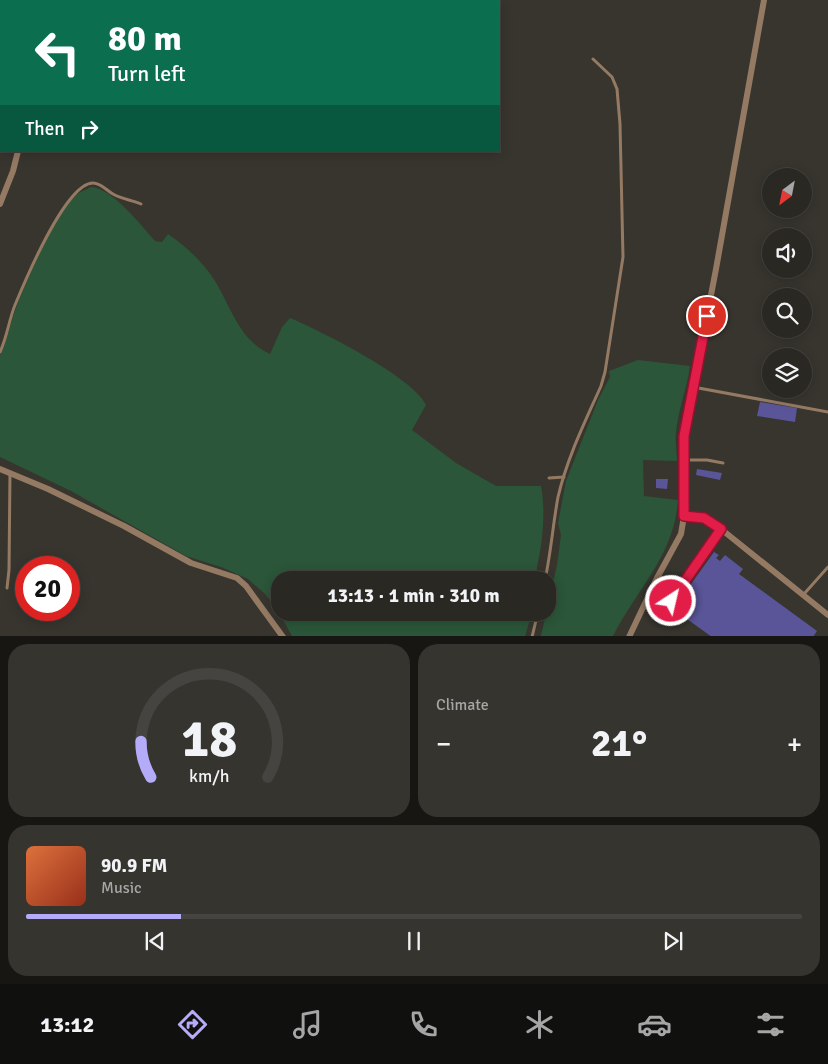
<!DOCTYPE html>
<html lang="en">
<head>
<meta charset="utf-8">
<style>
	:root { --surface:#292822; --page:#35342f; --text:#f1f3f6; --muted:#a5a6a5; --line:#454440; --accent:#b4acf9 }
	body { margin:0; font-family:Signika,sans-serif; background:var(--page); color:var(--text); height:100vh; display:flex; flex-direction:column; font-size:19px; white-space:nowrap }
	* { box-sizing:border-box; margin:0 }
	p { font-size:16px; color:var(--muted) }
	.icon { flex:none; width:28px; height:28px; fill:none; stroke:currentColor; stroke-width:2; stroke-linecap:round; stroke-linejoin:round }
	.map { position:relative; height:636px; overflow:hidden }
	.details { display:flex; flex-direction:column; gap:8px; padding:8px; background:#171613; flex:1 }
	.details>* { flex:none }
	.top-card { position:absolute; left:0px; top:0px; width:500px; height:152px; box-shadow:0 2px 12px #0003,0 0 0 1px var(--line); background:#0b6e4f; color:#fff; overflow:hidden }
	.needle { width:32px; rotate:212deg }
	.tools { position:absolute; left:762px; top:168px; display:grid; gap:10px }
	.tools a { display:grid; place-items:center; width:50px; height:50px; border-radius:50%; background:var(--surface); box-shadow:0 2px 12px #0003,0 0 0 1px var(--line); font-size:25px }
	.speed { position:absolute; left:15px; top:556px; display:flex; gap:10px; font-size:25px; font-weight:700; text-align:center }
	.speed>* { display:grid; place-content:center; width:65px; height:65px; border-radius:50%; background:var(--surface); box-shadow:0 2px 12px #0003,0 0 0 1px var(--line); line-height:1 }
	.speed .limit { border:8px solid #d22; background:#fff; color:#111 }
	.pin { position:absolute; display:grid; place-items:center; width:42px; height:42px; color:#fff; margin:-21px; border:2px solid #fff; border-radius:50%; box-shadow:0 1px 5px #0007 }
	.me { position:absolute; width:55px; margin:-28px; rotate:35deg; stroke-linejoin:round; filter:drop-shadow(0 0 4px #0008) }
	.turn { display:flex; align-items:center; gap:18px; height:105px; padding:0 25px; font-size:22px }
	.turn .icon { width:65px; height:65px; stroke-width:2.5 }
	.turn b { display:block; font-size:35px; line-height:42px }
	.then { display:flex; align-items:center; height:48px; padding:0 25px; background:#0003; gap:10px; font-size:19px }
	.big { font-size:38px; font-weight:800; line-height:1.1 }
	.details .widget { flex:1; display:flex; flex-direction:column; justify-content:center; gap:8px; min-width:0; padding:0 18px; border-radius:20px; background:var(--page) }
	.details .dial { align-items:center; gap:0 }
	.dial svg { height:130px; overflow:visible; fill:none; stroke:var(--line); stroke-width:7; stroke-linecap:round; text-anchor:middle }
	.dial text { fill:var(--text); stroke:none }
	.song { display:flex; align-items:center; gap:15px }
	.cover { width:60px; height:60px; border-radius:8px; background:linear-gradient(135deg,hsl(20 70% 55%),hsl(10 70% 35%)) }
	.played { height:5px; border-radius:2px; background:linear-gradient(90deg,var(--accent) 20%,var(--line) 20%) }
	.keys { display:flex; justify-content:space-around; direction:ltr }
	.heat { display:flex; justify-content:space-between; align-items:center; font-size:28px; direction:ltr }
	.details .tiles { flex:1; display:grid; gap:8px; grid-template-columns:1fr 1fr }
	.widget:last-child { grid-column:span 2 }
	.trip { position:absolute; left:271px; top:571px; width:285px; height:50px; border-radius:20px; background:var(--surface); box-shadow:0 2px 12px #0003,0 0 0 1px var(--line); font-weight:800; line-height:50px; text-align:center }
	.tab-bar { display:flex; height:80px; justify-content:space-around; align-items:center; background:#10100e; color:var(--muted) }
	.tab-bar .icon { width:35px; height:35px }
	.tab-bar .selected { color:var(--accent) }
	.tab-bar b { font-size:22px; color:var(--text) }
	.map>svg:first-child { display:block }
	.green { fill:#2b5639 }
	.building { fill:#595598 }
	.lines { fill:none; stroke-linecap:round; stroke-linejoin:round }
	.path { stroke:#85837d; stroke-width:1; stroke-dasharray:5 2.5; stroke-linecap:butt }
	.lane { stroke:#957a63; stroke-width:3 }
	.street { stroke:#957a63; stroke-width:6 }
	.route-casing { stroke:#92132f; stroke-width:12 }
	.route { stroke:#e11d48; stroke-width:9 }
</style>
</head>
<body>
<div class="map">
<svg width="828" height="637" viewBox="0 0 828 637">
	<rect width="100%" height="100%" fill="#37352e"/>
	<g class="green">
		<path d="M91 187C112 188 141 225 155 241L162 242 168 234C182 243 198 258 208 271 230 299 235 338 270 354L282 327 290 318C321 331 413 377 426 405L412 430 456 463 496 486H541C544 503 544 520 542 537 541 552 536 565 536 580H280V612L532 613 525 636H292L276 607 264 593 248 579 221 567 186 556 71 491 0 457V356C7 339 11 322 17 305 28 278 55 216 74 197 79 192 85 190 91 187Z"/>
		<path d="M638 360 690 366C687 389 678 410 676 433 675 442 677 452 677 461L643 460 644 496 678 500C674 556 637 589 613 636H541L557 565 561 535 558 523 566 481 598 400 610 377 609 371Z"/>
	</g>
	<g class="building">
		<polygon points="760,402 797,408 795,422 757,416"/>
		<polygon points="697,469 722,473 720,480 696,475"/>
		<polygon points="656,479 668,479 667,489 656,488"/>
		<polygon points="714,552 719,555 716,558 720,561 725,555 743,569 739,574 817,631 813,637 712,637 673,609"/>
	</g>
	<g class="lines">
		<g class="path">
			<polyline points="12,1 13,0"/>
			<polyline points="0,24 1,22"/>
		</g>
		<g class="lane">
			<path d="M0 352C7 337 9 320 15 305 25 281 66 183 93 183 101 183 106 190 113 194 121 199 132 200 141 204"/>
			<polyline points="693,387 828,412"/>
			<polyline points="685,460 707,460 723,463"/>
			<polyline points="549,478 564,477"/>
			<path d="M545 580C551 552 553 524 558 497 567 458 585 422 601 386L605 372 623 257 620 124 617 89 612 77 593 59"/>
			<polyline points="7,588 9,570 10,473"/>
			<polyline points="804,594 828,567"/>
			<polyline points="671,601 720,529"/>
			<polyline points="532,637 538,612"/>
		</g>
		<g class="street">
			<polyline points="31,0 32,1"/>
			<polyline points="58,1 59,0"/>
			<polyline points="0,69 1,68"/>
			<polyline points="0,82 1,84"/>
			<polyline points="0,204 13,171 18,151"/>
			<polyline points="0,469 48,489 124,526 191,563 237,578 246,586 283,637"/>
			<polyline points="684,516 704,518 721,529 828,615"/>
			<polyline points="629,637 657,578 681,534 684,516 684,436 716,269 764,0"/>
		</g>
	</g>
	<g class="lines">
		<defs>
			<polyline id="route" points="671,601 721,529 704,518 684,516 684,436 707,316"/>
		</defs>
		<use href="#route" class="route-casing"/>
		<use href="#route" class="route"/>
	</g>
</svg>
<div class="tools">
<a><svg class="needle" viewBox="-14 -14 28 28"><path d="M0-13l5 13h-10z" fill="#e53935"/><path d="M0 13l5-13h-10z" fill="#a5a6a5"/></svg></a>
<a><svg class="icon" aria-label="sound" viewBox="0 0 24 24"><path d="M4 9h4l5-4v14l-5-4H4zM17 9q2 3 0 6"/></svg></a>
<a><svg class="icon" aria-label="search" viewBox="0 0 24 24"><circle cx="10" cy="10" r="6"/><path d="M15 15l6 6"/></svg></a>
<a><svg class="icon" aria-label="layers" viewBox="0 0 24 24"><path d="M12 4l9 5-9 5-9-5zM3 14l9 5 9-5"/></svg></a>
</div>
<div class="speed"><div class="limit">20</div></div>
<div class="pin" style="left:707px;top:316px;background:#d93025"><svg class="icon" aria-label="arrive" viewBox="0 0 24 24"><path d="M6 21V4h12l-3 4 3 4H6"/></svg></div>
<svg class="me" style="left:671px;top:601px" viewBox="-20 -20 40 40"><circle r="17" fill="#e11d48" stroke="#fff" stroke-width="3"/><path d="M0-11L8 9 0 5-8 9z" fill="#fff"/></svg>
<div class="trip">13:13 · 1 min · 310 m</div>
<div class="top-card">
<div class="turn"><svg class="icon" aria-label="left" viewBox="0 0 24 24"><path d="M17 20v-9H6M10 6l-5 5 5 5"/></svg><div><b>80 m</b>Turn left</div></div>
<div class="then">Then<svg class="icon" aria-label="right" viewBox="0 0 24 24"><path d="M7 20v-9h11M14 6l5 5-5 5"/></svg></div>
</div>
</div>
<section class="details">
<div class="tiles">
<div class="widget dial"><svg viewBox="0 0 100 80">
<path d="M14 69A42 42 0 1 1 86 69"/>
<path d="M14 69A42 42 0 0 1 8 47" stroke="#b4acf9"/>
<text x="50" y="56" font-size="32" font-weight="700">18</text>
<text x="50" y="72" font-size="11">km/h</text>
</svg></div>
<div class="widget"><p>Climate</p>
<div class="heat"><a>−</a><b class="big">21°</b><a>+</a></div>
</div>
<div class="widget">
<div class="song"><i class="cover"></i><div><b>90.9 FM</b><p>Music</p></div></div>
<div class="played"></div>
<div class="keys"><svg class="icon" aria-label="previous" viewBox="0 0 24 24"><path d="M18 5L8 12l10 7zM5 5v14"/></svg><svg class="icon" aria-label="pause" viewBox="0 0 24 24"><path d="M8 5v14M16 5v14"/></svg><svg class="icon" aria-label="next" viewBox="0 0 24 24"><path d="M6 5l10 7-10 7zM19 5v14"/></svg></div>
</div>
</div>
</section>
<nav class="tab-bar">
<b>13:12</b>
<svg class="icon selected" aria-label="directions" viewBox="0 0 24 24"><path d="M12 3l9 9-9 9-9-9zM9 14v-3h6M13 9l2 2-2 2"/></svg>
<svg class="icon" aria-label="music" viewBox="0 0 24 24"><path d="M9 18V5l10-2v13"/><circle cx="6" cy="18" r="3"/><circle cx="16" cy="16" r="3"/></svg>
<svg class="icon" aria-label="phone" viewBox="0 0 24 24"><path d="M5 4h4l2 5-3 2q2 4 5 5l2-3 5 2v4C11 20 4 13 5 4z"/></svg>
<svg class="icon" aria-label="climate" viewBox="0 0 24 24"><path d="M12 3v18M4 7l16 10M4 17L20 7"/></svg>
<svg class="icon" aria-label="car" viewBox="0 0 24 24"><path d="M5 17H2v-5l4-1 3-4h7l3 4 3 1v5h-3M9 17h6M6 11h13"/><circle cx="7" cy="17" r="2"/><circle cx="17" cy="17" r="2"/></svg>
<svg class="icon" aria-label="filters" viewBox="0 0 24 24"><path d="M4 7h16M4 17h16"/><circle cx="9" cy="7" r="2"/><circle cx="15" cy="17" r="2"/></svg>
</nav>
</body>
</html>
